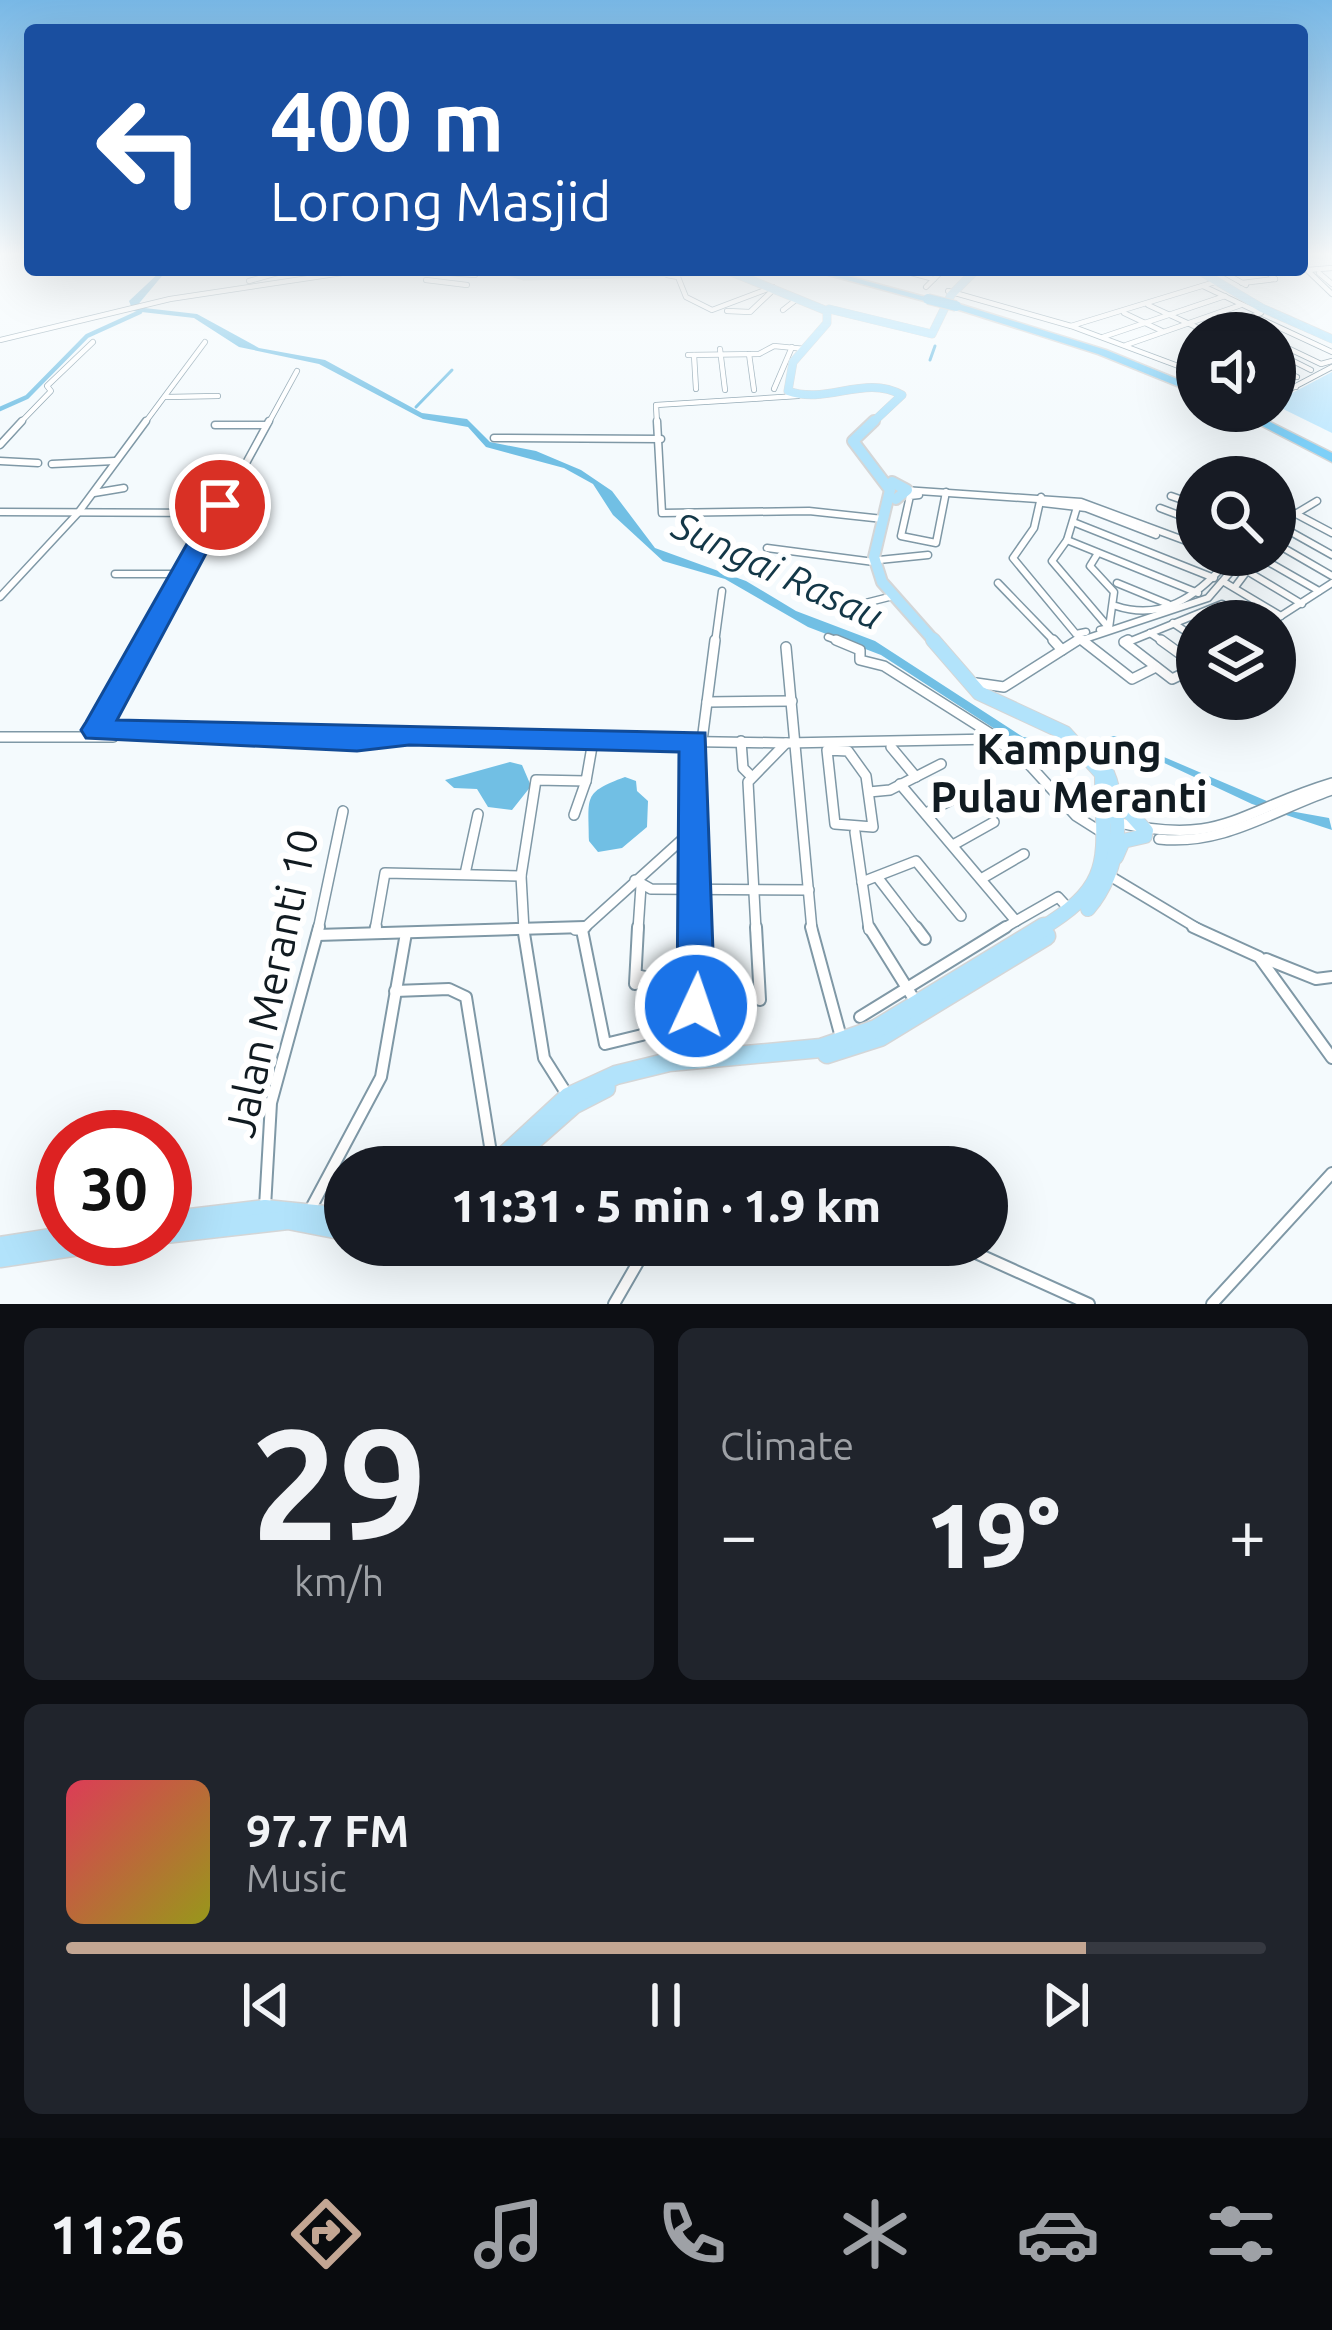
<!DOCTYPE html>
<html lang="en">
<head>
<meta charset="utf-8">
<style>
	:root { --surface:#171b24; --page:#20242c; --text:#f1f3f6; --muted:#9ea1a6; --line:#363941; --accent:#c3a693 }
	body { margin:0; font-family:Ubuntu,sans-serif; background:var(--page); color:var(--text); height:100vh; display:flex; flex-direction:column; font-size:45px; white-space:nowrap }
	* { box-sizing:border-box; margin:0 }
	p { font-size:39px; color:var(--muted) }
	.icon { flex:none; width:66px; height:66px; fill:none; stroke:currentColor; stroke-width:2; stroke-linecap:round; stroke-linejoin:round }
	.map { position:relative; height:1304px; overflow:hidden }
	.side { display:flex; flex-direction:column; gap:24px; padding:24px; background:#0d0f14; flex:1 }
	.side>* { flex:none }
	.banner { position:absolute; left:24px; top:24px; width:1284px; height:252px; border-radius:12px; box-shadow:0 12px 48px #0002; background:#1a4fa0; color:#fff; overflow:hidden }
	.fabs { position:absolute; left:1176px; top:312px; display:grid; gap:24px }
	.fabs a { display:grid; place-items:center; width:120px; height:120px; border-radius:50%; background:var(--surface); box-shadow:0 12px 48px #0002; font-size:60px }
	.speed { position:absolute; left:36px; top:1110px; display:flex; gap:24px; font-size:60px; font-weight:700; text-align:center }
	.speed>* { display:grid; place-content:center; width:156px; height:156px; border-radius:50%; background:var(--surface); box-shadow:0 12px 48px #0002; line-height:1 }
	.speed .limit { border:18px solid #d22; background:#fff; color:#111 }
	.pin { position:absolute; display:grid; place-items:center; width:102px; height:102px; color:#fff; margin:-51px; border:6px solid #fff; border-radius:50%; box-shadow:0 3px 12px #0007 }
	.me { position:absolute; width:132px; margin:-66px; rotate:3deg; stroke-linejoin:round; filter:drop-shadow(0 0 9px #0008) }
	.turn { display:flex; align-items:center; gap:42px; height:252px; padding:0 48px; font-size:54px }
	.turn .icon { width:156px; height:156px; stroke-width:2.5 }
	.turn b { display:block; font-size:84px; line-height:102px }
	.big { font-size:90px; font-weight:800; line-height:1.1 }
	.side .card { flex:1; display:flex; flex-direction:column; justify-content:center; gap:18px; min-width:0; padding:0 42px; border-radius:18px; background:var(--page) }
	.side .dial { align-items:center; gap:0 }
	.dial b { font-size:156px; line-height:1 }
	.song { display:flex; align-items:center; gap:36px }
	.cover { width:144px; height:144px; border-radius:18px; background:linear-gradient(135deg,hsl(350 70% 55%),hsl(60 70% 35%)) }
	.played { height:12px; border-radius:6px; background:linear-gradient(90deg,var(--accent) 85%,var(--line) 85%) }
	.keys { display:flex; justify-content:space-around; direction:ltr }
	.heat { display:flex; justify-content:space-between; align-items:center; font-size:66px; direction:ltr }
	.side .tiles { flex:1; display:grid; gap:24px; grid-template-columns:1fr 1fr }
	.card:last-child { grid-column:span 2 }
	.trip { position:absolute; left:324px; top:1146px; width:684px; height:120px; border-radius:60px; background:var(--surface); box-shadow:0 12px 48px #0002; font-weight:800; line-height:120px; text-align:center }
	.tab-bar { display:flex; height:192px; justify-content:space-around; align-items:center; background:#090b0e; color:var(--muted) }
	.tab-bar .icon { width:84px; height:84px }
	.tab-bar .current { color:var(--accent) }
	.tab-bar b { font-size:54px; color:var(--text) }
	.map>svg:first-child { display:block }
	.green { fill:#c3eaff }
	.water { fill:#71bfe4 }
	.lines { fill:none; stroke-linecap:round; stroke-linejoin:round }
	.stream { stroke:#71bfe4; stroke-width:3 }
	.canal { stroke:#71bfe4; stroke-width:4.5 }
	.minor-far3-casing { stroke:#7f98a6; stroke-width:6 }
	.minor-far2-casing { stroke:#7f98a6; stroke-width:9 }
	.minor-far1-casing { stroke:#7f98a6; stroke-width:12 }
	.minor-casing { stroke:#7f98a6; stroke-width:14 }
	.major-far3-casing { stroke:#d4d6d7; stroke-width:9 }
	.major-far2-casing { stroke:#d4d6d7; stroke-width:14 }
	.major-far1-casing { stroke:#d4d6d7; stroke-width:16 }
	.major-casing { stroke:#d4d6d7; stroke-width:21 }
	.highway-casing { stroke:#d4d6d7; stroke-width:3 }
	.minor-far3 { stroke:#fff; stroke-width:4.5 }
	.minor-far2 { stroke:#fff; stroke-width:6 }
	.minor-far1 { stroke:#fff; stroke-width:9 }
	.minor { stroke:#fff; stroke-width:10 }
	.major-far3 { stroke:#b2e3fb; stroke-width:8 }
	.major-far2 { stroke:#b2e3fb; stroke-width:10 }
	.major-far1 { stroke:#b2e3fb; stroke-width:14 }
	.major { stroke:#b2e3fb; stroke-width:18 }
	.highway { fill:#7ed0f8; fill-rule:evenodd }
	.highway-bridge-casing { stroke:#d4d6d7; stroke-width:12; stroke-linecap:butt }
	.highway-bridge { stroke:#7ed0f8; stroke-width:10 }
	.route { fill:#1a73e8; stroke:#114b97; stroke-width:3 }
	.labels { text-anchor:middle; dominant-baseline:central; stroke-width:12; stroke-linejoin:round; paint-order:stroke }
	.water-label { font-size:39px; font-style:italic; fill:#133747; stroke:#fff }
	.quarter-label { font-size:42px; font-weight:bold; fill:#111b21; stroke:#fff }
	.near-street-label { font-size:42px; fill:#111b21; stroke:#fff }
</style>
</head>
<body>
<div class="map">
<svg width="1332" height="1304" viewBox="0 0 1332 1304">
	<rect width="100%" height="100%" fill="#f4fafd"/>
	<polygon class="green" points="1332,372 1332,433 1275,405 1275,402"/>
	<g class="water">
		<polygon points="162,270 167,270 136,307 197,314 259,348 325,360 422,413 467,419 490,442 536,451 581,470 612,491 655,548 746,581 796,611 875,641 1023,737 1062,742 1115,736 1290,811 1329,818 1332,830 1252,804 1130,747 1092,745 1058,752 1024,748 881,655 808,627 725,579 663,561 613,515 593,484 564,468 486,447 468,427 423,419 319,364 239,347 194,318 133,311 129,301"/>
		<polygon points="510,762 522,765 531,786 512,810 488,807 477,789 454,788 445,780"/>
		<path d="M625 777 636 781 637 791 648 801 647 827 622 848 598 852 589 841C589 796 582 793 625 777Z"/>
	</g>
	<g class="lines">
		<g class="stream">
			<polyline points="930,360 935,346"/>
			<polyline points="416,407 452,370"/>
		</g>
		<polyline class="canal" points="0,409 27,397 87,336 140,312"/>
		<defs>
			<g id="minor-far3">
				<polyline points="876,270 889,273"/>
				<polyline points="900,270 934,279"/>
				<polyline points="953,270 971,274"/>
				<polyline points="1265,270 1275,279"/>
				<polyline points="1307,270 1332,294"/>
				<polyline points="1307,270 1332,268"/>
				<polyline points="1221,271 1246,285"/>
				<polyline points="436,272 475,275"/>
				<polyline points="1319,273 1332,284"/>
				<polyline points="667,275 678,277 686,297 712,310 773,287"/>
				<polyline points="426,280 467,285"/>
				<polyline points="249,281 288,270"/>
				<polyline points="1242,283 1275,279"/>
				<polyline points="1203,286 1260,313"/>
				<polyline points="926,287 942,271"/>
				<polyline points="948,291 1071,326"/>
				<polyline points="1148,305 1207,332 1261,313"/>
				<polyline points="783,310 797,299"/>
				<polyline points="727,311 750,312 771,292"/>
				<polyline points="1124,313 1162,331"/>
				<polyline points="1261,319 1332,352"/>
				<polyline points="1243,327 1256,333"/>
				<polyline points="1226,333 1236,333"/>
				<polyline points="1103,337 1225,296"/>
				<polyline points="0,340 170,299 362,270"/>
				<polyline points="1275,342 1321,364 1332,361"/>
				<polyline points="1126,345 1241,305"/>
				<polyline points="720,349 725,390"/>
				<polyline points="1275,352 1311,370"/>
				<polyline points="749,354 754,390"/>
				<polyline points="688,355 759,354 774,346 805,349"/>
				<polyline points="694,355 696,389"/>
				<polyline points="1275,367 1297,377"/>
				<polyline points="1197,373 1071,326 1215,282"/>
				<polyline points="1278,384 1296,387"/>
				<polyline points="774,389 792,347"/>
				<polyline points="166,397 218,396"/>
				<polyline points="1275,397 1332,367"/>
				<polyline points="19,424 51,391 47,386 93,342"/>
				<polyline points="144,424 205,342"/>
				<polyline points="268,424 297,371"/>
				<polyline points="657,424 656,405 798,396"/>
			</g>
			<g id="minor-far2">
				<polyline points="657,421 662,513 809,511 883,519"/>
				<polyline points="215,425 266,425"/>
				<polyline points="494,438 661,439"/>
				<polyline points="0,445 22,421"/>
				<polyline points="0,461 38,463"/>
				<polyline points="52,464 115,461"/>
				<polyline points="904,490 1081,502 1197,545"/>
				<polyline points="94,493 124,488"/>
				<polyline points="919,495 910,496 901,536 936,543 946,492"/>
				<polyline points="1171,496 1197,505"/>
				<polyline points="1041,497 1034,528 1013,558 1076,634 1086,632"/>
				<polyline points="1043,503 1086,508 1156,535"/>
				<polyline points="1077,507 1067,540 1052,561 1109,628"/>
				<polyline points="1283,507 1332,533"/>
				<polyline points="1160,508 1197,522"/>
				<polyline points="0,512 216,513"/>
				<polyline points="1297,513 1317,501"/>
				<polyline points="698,515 703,549"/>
				<polyline points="1275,517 1285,501"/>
				<polyline points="1073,522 1214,578"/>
				<polyline points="1275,523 1332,555"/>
				<polyline points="1067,540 1198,593"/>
				<polyline points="1275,543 1332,576"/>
				<polyline points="767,548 874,562"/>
				<polyline points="1098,553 1090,566 1114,592 1109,628 1100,630"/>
				<polyline points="1258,556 1319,591"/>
				<polyline points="879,560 928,555"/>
				<polyline points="1247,571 1302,604"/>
				<polyline points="115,574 182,574"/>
				<polyline points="1224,582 1281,616"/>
				<polyline points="998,583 1056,643"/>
				<polyline points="1117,583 1168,604"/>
				<polyline points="1235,587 1259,555"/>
				<polyline points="0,597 78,513 146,421"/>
				<path d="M1116 606C1161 621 1196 597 1225 564L1209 555"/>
				<polyline points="838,610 893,596"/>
				<polyline points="1273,621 1332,583"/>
				<polyline points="1173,623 1197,639"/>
				<polyline points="1150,633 1165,643"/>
				<polyline points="828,637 844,643"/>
				<polyline points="1080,639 1086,643"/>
				<polyline points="148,643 269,421"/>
				<polyline points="715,643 722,591"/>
				<polyline points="1073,643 1208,598 1245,555"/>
				<polyline points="1126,643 1222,604 1251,621"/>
			</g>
			<g id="minor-far1">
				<polyline points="149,640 98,722 99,732 786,743 994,739 1025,760 1076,816 1106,835"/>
				<polyline points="836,640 860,650 860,660 884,666 996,737"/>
				<polyline points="1053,640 1062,650"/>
				<polyline points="1082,640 1132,679 1156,667"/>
				<polyline points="1128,640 1124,642 1172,679 1197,667"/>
				<polyline points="1161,640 1197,666"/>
				<polyline points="786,647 812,930"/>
				<polyline points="976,683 1004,687 1078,640"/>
				<polyline points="707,702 792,701"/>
				<polyline points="0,737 113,737"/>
				<polyline points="694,741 698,930"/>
				<polyline points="702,741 715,640"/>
				<polyline points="741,741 743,768 750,775"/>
				<polyline points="891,747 916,777"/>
				<polygon points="827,750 848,751 866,776 873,827 835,824"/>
				<polyline points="900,784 1016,921 1058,897 1070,910"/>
				<polyline points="869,792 890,790 941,764"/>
				<polyline points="926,813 967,792"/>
				<polyline points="574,815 586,781"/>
				<path d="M1115 822C1223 847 1236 812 1332 783"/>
				<polyline points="855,832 869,930"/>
				<path d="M1159 839C1224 846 1273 810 1332 790"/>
				<polyline points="953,845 994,822"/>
				<polyline points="465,874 478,814"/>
				<polyline points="1110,876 1200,930"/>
				<polyline points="878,878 918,930"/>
				<polyline points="981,879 1024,854"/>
				<polyline points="635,880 651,889 809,890"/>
				<polyline points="862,882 916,861 961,916"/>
				<polyline points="318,930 343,811"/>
				<polyline points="375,930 385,873 521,876"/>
				<polyline points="524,930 521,876 536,780 586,781 593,741"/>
				<polyline points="575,930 582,930 696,827"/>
				<polyline points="638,930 641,886"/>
				<polyline points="756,930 748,782 786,743"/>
				<polyline points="1001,930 1016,921"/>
			</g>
			<g id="minor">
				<polyline points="523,927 544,1058 568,1096"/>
				<polyline points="698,927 700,1057"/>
				<polyline points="756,927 760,1000"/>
				<polyline points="811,927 842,1041"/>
				<polyline points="869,927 917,1004"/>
				<polyline points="916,927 925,939"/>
				<polyline points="1193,927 1259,957 1332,1058"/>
				<polyline points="582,930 605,1044 642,1035 668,1007"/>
				<polyline points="375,933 376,927"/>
				<polyline points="317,935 585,927"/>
				<polyline points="1266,959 1316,979 1332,977"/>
				<polyline points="636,975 658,980 670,1009 696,1015"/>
				<polyline points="635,984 638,927"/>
				<polyline points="395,991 449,989 466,997 493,1165"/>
				<polyline points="860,1017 1006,927"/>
				<polyline points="265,1207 271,1103 319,927"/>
				<polyline points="310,1210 381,1077 406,933"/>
				<polyline points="958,1245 1089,1304"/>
				<polyline points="614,1304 648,1245"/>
				<polyline points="1212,1304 1332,1173"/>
			</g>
			<g id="major-far3">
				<path d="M505 270 524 276 729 271 827 311V323L793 362 788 391C827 405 865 374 902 395L871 424"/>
				<polyline points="1198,270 1262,308 1332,339"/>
				<polyline points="829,309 932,334 951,295 976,270"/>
			</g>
			<g id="major-far2">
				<polyline points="874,421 853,441 890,490 874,557 882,582 936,643"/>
				<polyline points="892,482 907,490 896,499"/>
			</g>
			<g id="major-far1">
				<path d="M933 640 979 693 1065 733 1102 774C1102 857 1118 883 1039 930"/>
				<polyline points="1118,800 1146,831"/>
				<polyline points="1116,857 1123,841 1145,836"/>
				<path d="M1088 909C1122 868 1125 813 1104 765"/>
			</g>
			<g id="major">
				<polyline points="827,1054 880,1037 1046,936"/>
				<polyline points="531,1142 573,1105 606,1088"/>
				<polyline points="492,1167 568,1097 616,1075 669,1062 821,1048 876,1029 1044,927"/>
				<polyline points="165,1221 265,1209 345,1217"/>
				<polyline points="165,1234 288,1220 345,1231"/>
				<polyline points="0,1246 63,1236"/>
				<polyline points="0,1258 125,1239"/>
			</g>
			<g id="highway">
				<polygon points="810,270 825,270 933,299 928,302"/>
				<polygon points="956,303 1106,350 1197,387 1197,394 1098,354 953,308 951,306"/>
				<polygon points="1233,411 1248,411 1332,453 1332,462"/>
			</g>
		</defs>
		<use href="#minor-far3" class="minor-far3-casing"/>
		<use href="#minor-far2" class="minor-far2-casing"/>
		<use href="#minor-far1" class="minor-far1-casing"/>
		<use href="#minor" class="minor-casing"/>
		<use href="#major-far3" class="major-far3-casing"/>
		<use href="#major-far2" class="major-far2-casing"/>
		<use href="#major-far1" class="major-far1-casing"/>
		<use href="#major" class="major-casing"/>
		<use href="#highway" class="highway-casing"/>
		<use href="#minor-far3" class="minor-far3"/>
		<use href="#minor-far2" class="minor-far2"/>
		<use href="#minor-far1" class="minor-far1"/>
		<use href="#minor" class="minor"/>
		<use href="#major-far3" class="major-far3"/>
		<use href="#major-far2" class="major-far2"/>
		<use href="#major-far1" class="major-far1"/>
		<use href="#major" class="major"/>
		<use href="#highway" class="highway"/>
		<defs>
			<polyline id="highway-bridge" points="928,299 956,306"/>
		</defs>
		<use href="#highway-bridge" class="highway-bridge-casing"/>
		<use href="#highway-bridge" class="highway-bridge"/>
	</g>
	<linearGradient id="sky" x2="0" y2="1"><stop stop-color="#78b8e6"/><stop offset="0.58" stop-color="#fafdfe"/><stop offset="1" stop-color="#fafdfe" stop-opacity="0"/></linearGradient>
	<rect width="1332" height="438" fill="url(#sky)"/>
	<polygon class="route" points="220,498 232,505 117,720 705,733 715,1006 710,1019 696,1024 683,1019 677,1006 679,752 409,745 357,751 86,738 81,730 86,722 209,505"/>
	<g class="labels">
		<g class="water-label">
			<text transform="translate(778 570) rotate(25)">Sungai Rasau</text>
		</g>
		<g class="quarter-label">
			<text x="1069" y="748">Kampung<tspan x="1069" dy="48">Pulau Meranti</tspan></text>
		</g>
		<g class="near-street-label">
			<text transform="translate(271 983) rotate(-78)">Jalan Meranti 10</text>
		</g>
	</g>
</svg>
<div class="fabs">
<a><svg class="icon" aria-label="sound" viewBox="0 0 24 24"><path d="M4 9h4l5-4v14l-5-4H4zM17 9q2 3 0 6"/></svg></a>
<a><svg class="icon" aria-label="search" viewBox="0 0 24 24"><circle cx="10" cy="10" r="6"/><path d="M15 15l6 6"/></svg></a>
<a><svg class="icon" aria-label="layers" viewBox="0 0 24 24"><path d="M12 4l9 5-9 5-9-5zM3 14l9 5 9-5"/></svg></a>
</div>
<div class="speed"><div class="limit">30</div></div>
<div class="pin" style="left:220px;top:505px;background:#d93025"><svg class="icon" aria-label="arrive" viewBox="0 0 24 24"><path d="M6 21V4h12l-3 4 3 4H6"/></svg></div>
<svg class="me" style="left:696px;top:1006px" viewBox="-20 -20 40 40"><circle r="17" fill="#1a73e8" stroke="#fff" stroke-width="3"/><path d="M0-11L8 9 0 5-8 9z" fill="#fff"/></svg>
<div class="trip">11:31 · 5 min · 1.9 km</div>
<div class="banner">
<div class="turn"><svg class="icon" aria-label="left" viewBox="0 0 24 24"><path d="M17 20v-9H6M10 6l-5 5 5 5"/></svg><div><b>400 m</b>Lorong Masjid</div></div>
</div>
</div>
<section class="side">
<div class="tiles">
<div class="card dial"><b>29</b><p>km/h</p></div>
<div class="card"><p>Climate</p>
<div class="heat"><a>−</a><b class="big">19°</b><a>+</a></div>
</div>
<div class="card">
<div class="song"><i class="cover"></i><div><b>97.7 FM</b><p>Music</p></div></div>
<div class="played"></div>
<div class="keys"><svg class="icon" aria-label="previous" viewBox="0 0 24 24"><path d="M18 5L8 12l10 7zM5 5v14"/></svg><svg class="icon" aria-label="pause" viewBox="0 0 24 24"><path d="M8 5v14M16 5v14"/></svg><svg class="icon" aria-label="next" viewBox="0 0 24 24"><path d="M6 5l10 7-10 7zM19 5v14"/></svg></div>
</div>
</div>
</section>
<nav class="tab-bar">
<b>11:26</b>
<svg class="icon current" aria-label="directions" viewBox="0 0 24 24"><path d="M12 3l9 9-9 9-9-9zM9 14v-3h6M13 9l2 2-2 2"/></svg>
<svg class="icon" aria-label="music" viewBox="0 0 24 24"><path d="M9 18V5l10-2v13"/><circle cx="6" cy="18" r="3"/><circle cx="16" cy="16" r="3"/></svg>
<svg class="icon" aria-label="phone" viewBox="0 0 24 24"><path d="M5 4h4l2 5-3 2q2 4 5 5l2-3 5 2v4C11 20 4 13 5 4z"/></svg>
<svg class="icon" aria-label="climate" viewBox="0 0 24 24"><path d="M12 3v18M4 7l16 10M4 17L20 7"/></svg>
<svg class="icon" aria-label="car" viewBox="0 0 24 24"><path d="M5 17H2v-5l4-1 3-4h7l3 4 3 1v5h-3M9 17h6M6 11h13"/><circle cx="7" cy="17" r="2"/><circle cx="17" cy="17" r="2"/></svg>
<svg class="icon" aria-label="filters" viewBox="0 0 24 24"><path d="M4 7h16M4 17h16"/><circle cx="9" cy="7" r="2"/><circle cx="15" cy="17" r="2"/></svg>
</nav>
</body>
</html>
